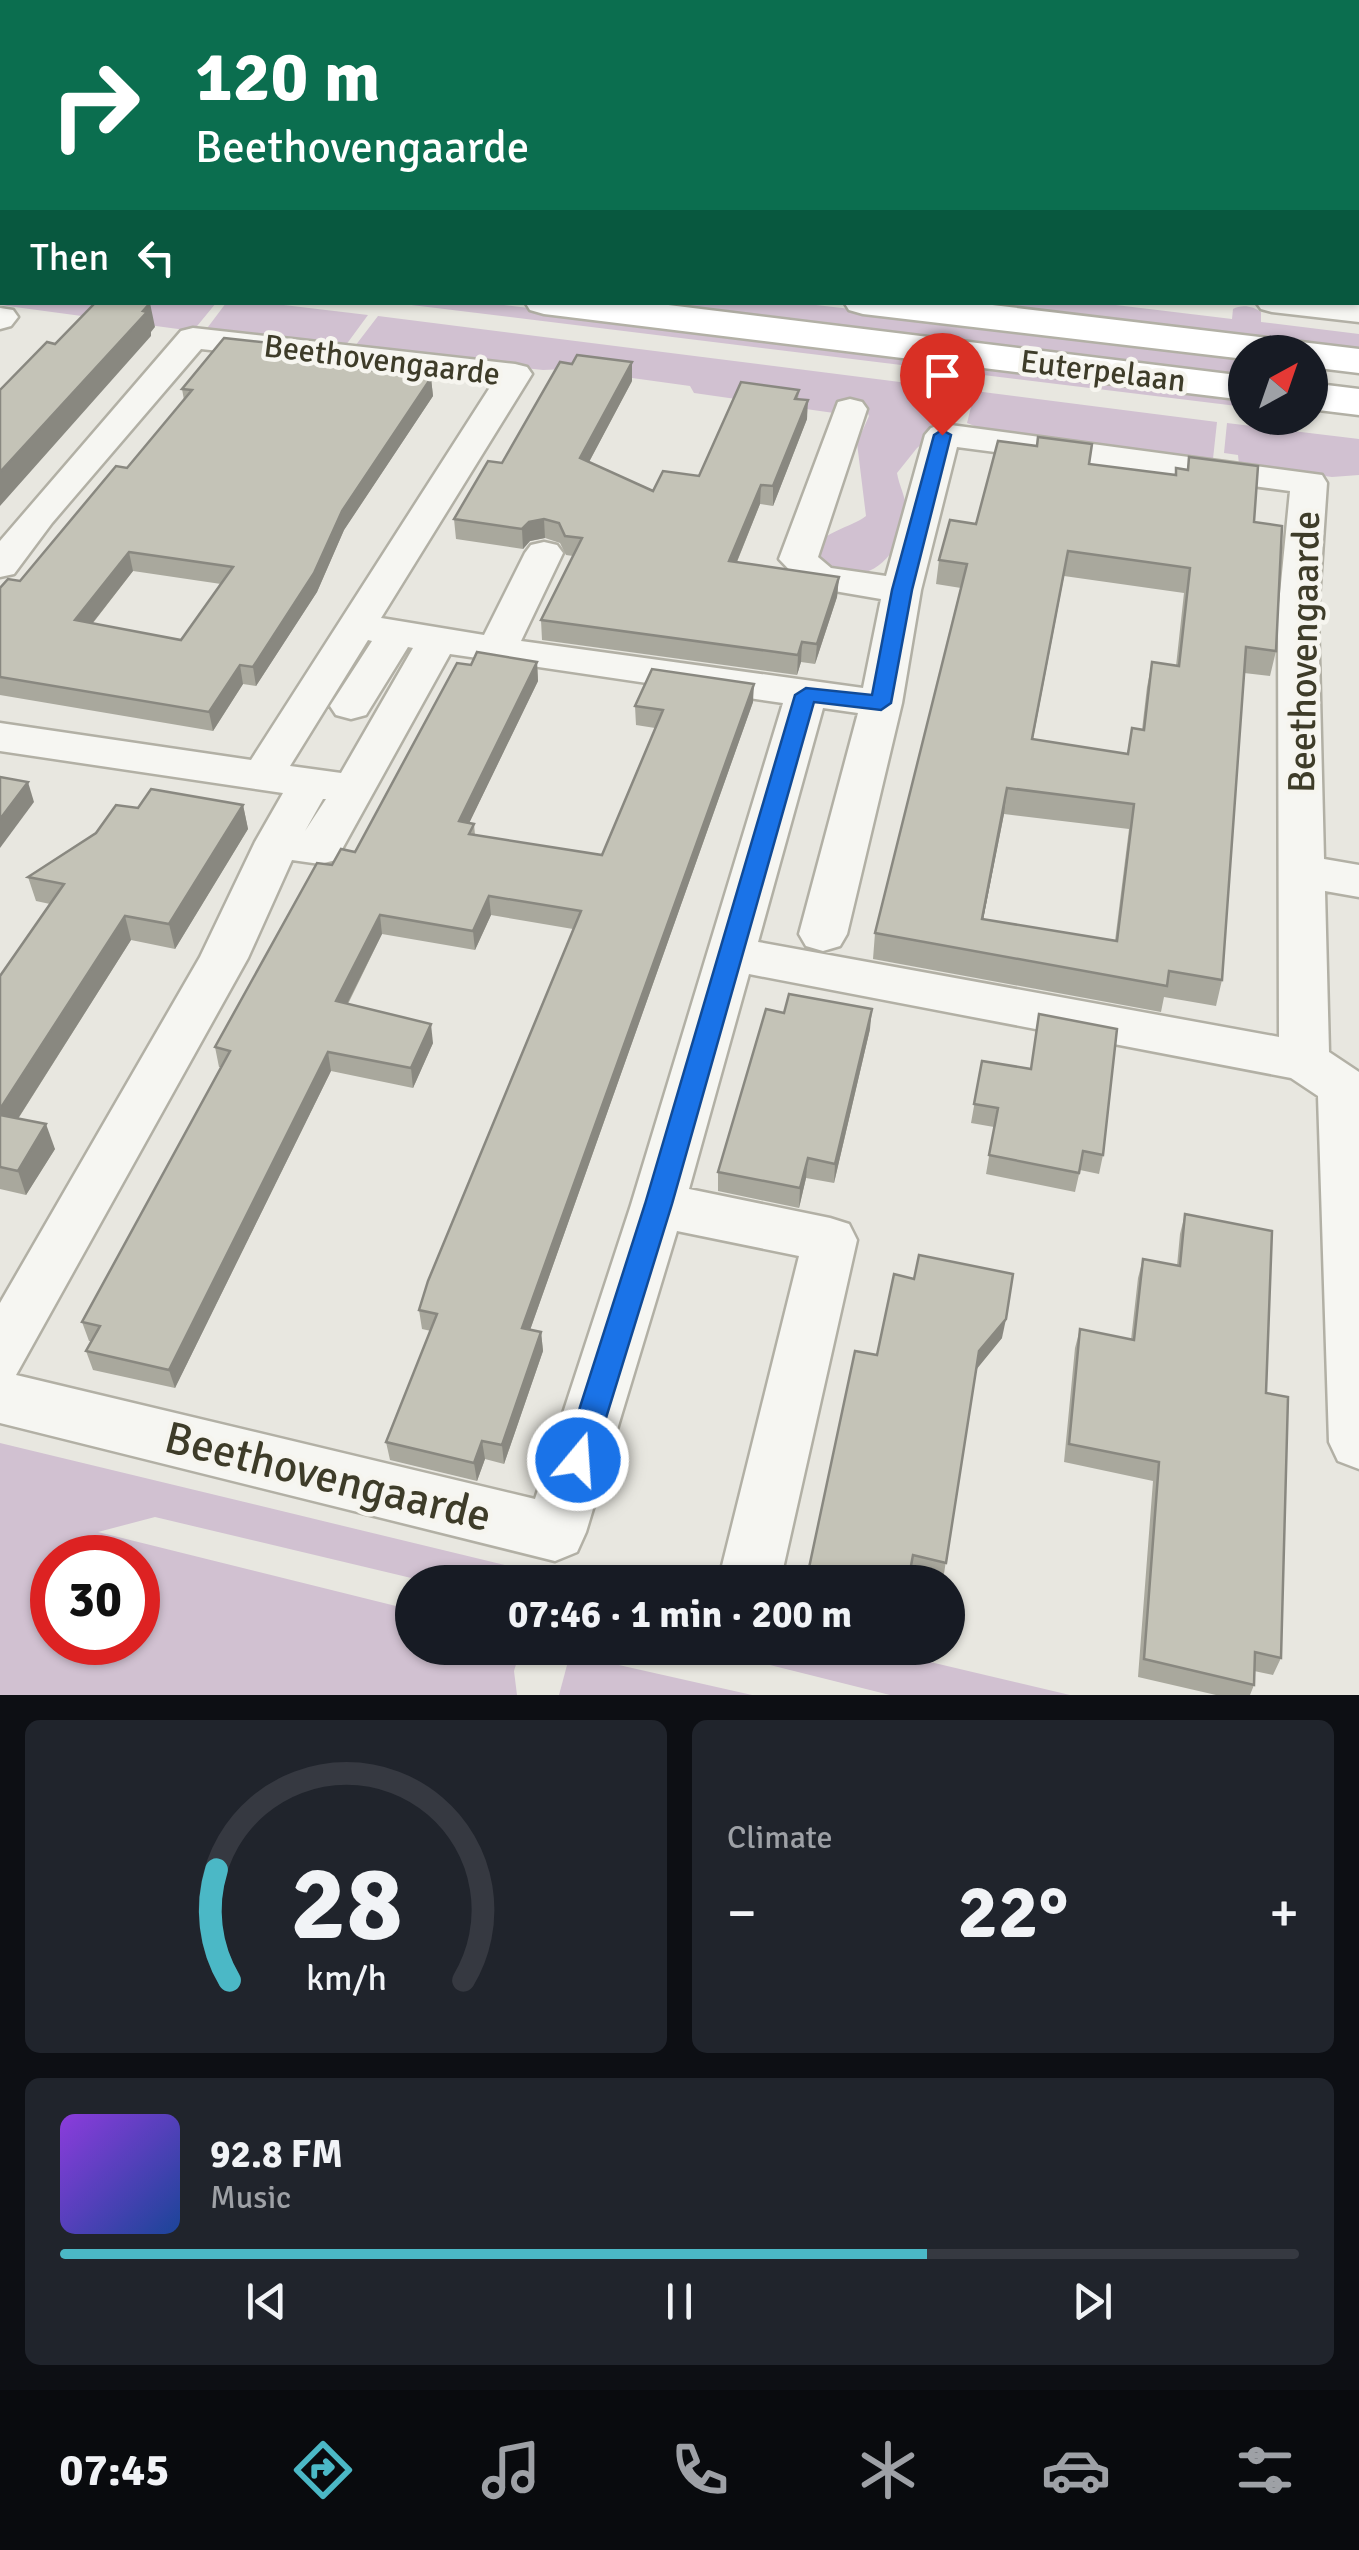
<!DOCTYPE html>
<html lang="en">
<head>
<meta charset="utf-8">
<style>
	:root { --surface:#171b24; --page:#20242c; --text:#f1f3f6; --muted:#9ea1a6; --line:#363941; --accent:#4bb8c6 }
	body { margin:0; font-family:Signika,sans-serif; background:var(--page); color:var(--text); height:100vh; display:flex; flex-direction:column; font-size:38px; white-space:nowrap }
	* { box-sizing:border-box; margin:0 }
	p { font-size:32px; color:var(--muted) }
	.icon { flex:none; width:55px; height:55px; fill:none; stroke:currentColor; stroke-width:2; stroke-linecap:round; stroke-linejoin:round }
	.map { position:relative; height:1695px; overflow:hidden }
	.panel { display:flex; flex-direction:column; gap:25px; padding:25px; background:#0d0f14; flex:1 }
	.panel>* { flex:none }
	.hud { position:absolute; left:0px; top:0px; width:1360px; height:305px; box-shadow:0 2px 8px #0004; background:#0b6e4f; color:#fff; overflow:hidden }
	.needle { width:65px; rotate:40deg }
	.controls { position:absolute; left:1228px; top:335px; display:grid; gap:20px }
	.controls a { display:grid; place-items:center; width:100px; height:100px; border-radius:50%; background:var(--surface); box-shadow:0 2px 8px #0004; font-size:50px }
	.speed { position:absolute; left:30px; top:1535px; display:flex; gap:20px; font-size:50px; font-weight:700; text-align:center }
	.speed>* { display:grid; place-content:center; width:130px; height:130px; border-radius:50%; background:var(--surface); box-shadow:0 2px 8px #0004; line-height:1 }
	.speed .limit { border:15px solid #d22; background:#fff; color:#111 }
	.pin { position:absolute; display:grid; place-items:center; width:85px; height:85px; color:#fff; margin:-102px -42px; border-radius:50% 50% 50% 0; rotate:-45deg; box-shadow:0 0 10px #0007 }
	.pin .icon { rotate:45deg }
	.me { position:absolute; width:110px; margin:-55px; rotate:18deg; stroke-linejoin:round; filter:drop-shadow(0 0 8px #0008) }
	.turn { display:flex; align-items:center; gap:35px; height:210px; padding:0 30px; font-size:45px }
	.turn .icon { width:130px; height:130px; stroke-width:2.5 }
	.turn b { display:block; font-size:70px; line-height:85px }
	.then { display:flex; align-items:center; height:95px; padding:0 30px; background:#0003; gap:20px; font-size:38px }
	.big { font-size:75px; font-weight:800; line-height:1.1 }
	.panel .tile { flex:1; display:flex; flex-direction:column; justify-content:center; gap:15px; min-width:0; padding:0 35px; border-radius:15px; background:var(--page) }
	.panel .dial { align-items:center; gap:0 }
	.dial svg { height:260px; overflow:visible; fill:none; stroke:var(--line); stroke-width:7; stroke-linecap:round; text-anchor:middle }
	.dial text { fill:var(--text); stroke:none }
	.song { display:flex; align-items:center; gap:30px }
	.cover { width:120px; height:120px; border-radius:15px; background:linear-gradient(135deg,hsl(270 70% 55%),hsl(220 70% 35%)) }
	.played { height:10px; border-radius:5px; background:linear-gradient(90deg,var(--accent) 70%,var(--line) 70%) }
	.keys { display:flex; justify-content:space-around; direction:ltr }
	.heat { display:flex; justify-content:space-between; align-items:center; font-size:55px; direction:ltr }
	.panel .tiles { flex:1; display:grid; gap:25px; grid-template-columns:1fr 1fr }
	.tile:last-child { grid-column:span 2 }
	.trip { position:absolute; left:395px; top:1565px; width:570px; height:100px; border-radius:50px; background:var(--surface); box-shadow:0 2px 8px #0004; font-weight:800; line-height:100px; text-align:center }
	.menu { display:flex; height:160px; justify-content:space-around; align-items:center; background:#090b0e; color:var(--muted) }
	.menu .icon { width:70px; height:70px }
	.menu .active { color:var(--accent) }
	.menu b { font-size:45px; color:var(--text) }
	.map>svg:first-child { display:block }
	.green { fill:#d1c1d1; fill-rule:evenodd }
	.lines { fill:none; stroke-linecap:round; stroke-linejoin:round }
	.street-casing { stroke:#b2b0a5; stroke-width:5 }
	.secondary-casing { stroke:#b2b0a5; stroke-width:5 }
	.street { fill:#f6f6f2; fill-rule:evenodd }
	.secondary { fill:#fff; fill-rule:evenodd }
	.wall { fill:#a9a89d; fill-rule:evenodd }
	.shaded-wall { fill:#898880 }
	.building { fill:#c4c3b7; stroke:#898880; stroke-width:2.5; fill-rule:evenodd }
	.route { fill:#1a73e8; stroke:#114b97; stroke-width:2.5 }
	.labels { text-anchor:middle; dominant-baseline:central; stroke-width:9; stroke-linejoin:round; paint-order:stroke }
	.far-street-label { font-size:32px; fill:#3e3c29; stroke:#f6f5ef }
	.street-label { font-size:38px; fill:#3e3c29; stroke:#f6f5ef }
	.near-street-label { font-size:45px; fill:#3e3c29; stroke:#f6f5ef }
</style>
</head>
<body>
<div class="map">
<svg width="1359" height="1695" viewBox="0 0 1359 1695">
	<rect width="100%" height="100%" fill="#e8e7e0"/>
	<g class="green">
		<polygon points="0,269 2,302 216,303 193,331 0,305"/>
		<path d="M1091 302 1232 319 1233 309C1241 304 1254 306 1261 312V322L1359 334V353L930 303Z"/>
		<polygon points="226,303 267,303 368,315 343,349 250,333 246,337 205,331"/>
		<polygon points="395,303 488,303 1245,395 1245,407"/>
		<polygon points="628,303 799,303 1245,355 1245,378"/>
		<path d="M378 316 963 390 953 420 917 448 897 473C899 486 907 499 906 512 902 548 877 584 838 571 826 567 819 563 815 550 823 531 850 528 866 516L857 443 869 416 865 407 839 405 834 413 694 393 690 386 567 369 543 370 352 350Z"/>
		<polygon points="975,391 1217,422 1212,468 994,434 967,423"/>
		<polygon points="1227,423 1359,439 1359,475 1332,477 1239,465 1238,455 1224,453"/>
		<path d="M0 1443 534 1572 529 1582H428L155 1517 98 1532 412 1610V1648H521L514 1671 517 1695H0ZM52 1558H138V1642H52Z"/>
		<polygon points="758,1648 871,1648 1070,1695 890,1695 754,1661"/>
		<polygon points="570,1654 752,1695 559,1695"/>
	</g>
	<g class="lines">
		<defs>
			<g id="street">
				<polygon points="1256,302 1359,302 1359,322 1272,312 1261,309"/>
				<polygon points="0,308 13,310 18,317 11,326 0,329"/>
				<path d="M193 328 515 364 527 367 532 374 381 618 484 635 525 553 531 545 544 542 557 545 563 553 521 641 863 688 881 599 805 586 779 559 838 402 850 399 862 402 867 409 818 557 831 568 886 576 925 435 931 428 943 424 1322 475 1327 483 1318 614 1324 859 1359 865V897L1325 891 1329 1052 1359 1072V1469L1338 1461 1329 1442 1318 1096 1291 1078 749 974 689 1189 830 1218 849 1224 857 1240 780 1582H718L799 1256 677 1231 586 1532 577 1552 555 1561 0 1423V1303L200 957 255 842 283 793 0 751V723L251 760 494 381 201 349 52 523 14 574 0 577V541L181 331ZM957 447 1290 491 1278 614 1279 1037 758 942 823 708 858 713 799 934 806 946 823 951 840 946 847 934 902 703 921 590ZM368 640 372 641 330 706 336 715 351 719 366 715 408 647 413 648 341 773 290 766ZM450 654 783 703 631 1205 535 1499 16 1375 248 958 292 860 320 864 336 860ZM323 799H326L305 831Z"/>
			</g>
			<g id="secondary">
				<polygon points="0,223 2,224 2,246 0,246"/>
				<polygon points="525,302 644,302 1245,376 1245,400 544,314 530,310"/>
				<polygon points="844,302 967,302 1359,349 1359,373 1310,367 1310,352 1245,352 1245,359 863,314 849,310"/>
				<polygon points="1310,383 1359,389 1359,415 1310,409"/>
			</g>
		</defs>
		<use href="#street" class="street-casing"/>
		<use href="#secondary" class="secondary-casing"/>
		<use href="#street" class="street"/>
		<use href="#secondary" class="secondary"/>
	</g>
	<g class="wall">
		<polygon points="0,0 331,0 328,2 2,2 2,107 0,109 0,44 2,40 0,41"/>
		<path d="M290 345 292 360 431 378 433 396 344 530 317 592 256 686 243 684 213 731 0 695V588L20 581 127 468 184 400 182 389ZM133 571 221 584 181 640 93 623Z"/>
		<polygon points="632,381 589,462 653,491 699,476 799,390 798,399 807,419 773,506 760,504 737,562 839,577 837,597 815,664 801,662 797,675 542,640 541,620 573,556 566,555 560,543 545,538 530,541 523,549 456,539 454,519 502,463"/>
		<path d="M1189 457 1254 522 1276 651 1270 676 1244 673 1222 980 1216 1006 1164 997 1161 1012 873 959 875 933 961 588 936 584 939 560 976 524 1089 464 1175 475 1187 470ZM1064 576 1184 593 1176 666 1152 662 1147 687 1142 730 1132 728 1127 754 1033 739ZM1004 814 1129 829 1115 941 983 920Z"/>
		<polygon points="537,662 538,681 469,823 474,824 475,835 602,855 655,728 636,725 635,706 753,702 530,1330 541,1332 543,1351 504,1464 485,1459 477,1481 390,1460 386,1442 431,1331 422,1329 419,1310 573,929 491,915 475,950 382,934 348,1004 433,1043 413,1088 331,1071 175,1388 93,1370 86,1351 92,1341 89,1341 82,1322 222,1067 219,1067 215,1047 332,865 355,852 471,665"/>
		<polygon points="243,805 248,829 175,949 131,940 18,1119 55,1149 26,1195 0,1189 0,976 50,904 36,901 28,877 138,808"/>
		<polygon points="870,1029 834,1183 806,1178 799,1208 718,1191 718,1172"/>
		<polygon points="982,1061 1103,1155 1099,1174 1080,1170 1075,1192 986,1174 994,1127 971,1123"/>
		<polygon points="1185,1214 1266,1393 1281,1658 1273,1675 1254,1671 1254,1685 1250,1695 1216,1695 1138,1677 1153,1481 1064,1462 1075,1348 1080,1329 1131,1340 1138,1278 1143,1259 1177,1266 1180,1234"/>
		<polygon points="1002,1338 976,1369 943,1580 910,1573 877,1355"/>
	</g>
	<g class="shaded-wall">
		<polygon points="81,0 99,0 99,2 77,2"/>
		<polygon points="311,0 331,0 328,2 308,2"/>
		<polygon points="2,85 2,107 0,109 0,87"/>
		<polygon points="150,303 155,327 151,332 151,336 0,506 0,472"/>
		<polygon points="290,345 293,363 281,358"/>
		<polygon points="632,362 632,381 581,477 580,458"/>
		<polygon points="431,378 433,396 344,530 317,592 256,686 253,667 342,511"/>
		<polygon points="808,400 807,419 773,506 773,486"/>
		<polygon points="761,485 760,504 729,581 729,561"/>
		<polygon points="544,519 545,538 530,541 523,549 522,529 529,522"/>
		<polygon points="129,552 133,571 80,639 75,620"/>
		<polygon points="839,577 837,597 815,664 817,644"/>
		<polygon points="802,642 801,662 797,675 798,655"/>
		<polygon points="537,662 538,681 461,840 459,821"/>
		<polygon points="240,665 243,684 213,731 209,712"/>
		<polygon points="754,684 753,702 524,1347 522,1328"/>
		<polygon points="28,782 34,802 0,848 0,819"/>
		<polygon points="1007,788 1004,814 978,945 982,919"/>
		<polygon points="243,805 248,829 175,949 169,924"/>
		<polygon points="489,896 491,915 475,950 473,931"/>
		<polygon points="380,915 382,934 339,1020 336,1001"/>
		<polygon points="125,916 131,940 5,1139 0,1124 0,1109"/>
		<polygon points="872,1009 870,1029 834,1183 835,1164"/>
		<polygon points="431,1024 433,1043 413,1088 411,1068"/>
		<polygon points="328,1052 331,1071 175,1388 169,1370"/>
		<polygon points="46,1124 55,1149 26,1195 18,1171"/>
		<polygon points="808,1158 806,1178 799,1208 800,1188"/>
		<polygon points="1006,1319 1002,1338 976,1370 979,1351"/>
		<polygon points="541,1332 543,1351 504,1464 502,1445"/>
		<polygon points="482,1441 485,1459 477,1481 474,1463"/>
	</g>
	<g class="building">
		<polygon points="0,0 81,0 77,2 2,2 2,85 0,87 2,26 0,24"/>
		<polygon points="213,0 311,0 308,2 210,2"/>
		<polygon points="539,0 984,0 983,2 537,2"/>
		<polygon points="1073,0 1359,0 1359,255 1358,255 1358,2 1072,2"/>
		<polygon points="96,302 150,303 143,311 147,312 0,472 0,390 47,342 55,344"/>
		<path d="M224 338 290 345 281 358 431 378 342 511 314 573 253 667 240 665 209 712 0 677V588L8 579 20 581 116 466 127 468 192 390 182 389ZM129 552 233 567 181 640 75 620Z"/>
		<polygon points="577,355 632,362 580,458 653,491 663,471 699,476 741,382 799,390 795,399 808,400 773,486 761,485 729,561 839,577 817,644 802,642 798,655 541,620 582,538 565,536 559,523 544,519 529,522 522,529 454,519 488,461 502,463 560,362 572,364"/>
		<path d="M1038 437 1092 444 1089 464 1176 475V468L1188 470 1189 457 1258 466 1254 522 1282 526 1276 651 1246 647 1222 980 1169 971 1167 986 875 933 967 564 939 560 950 520 976 524 998 441 1037 446ZM1068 551 1190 568 1179 666 1152 662 1144 730 1132 728 1128 754 1032 739ZM1007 788 1134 804 1117 941 982 919Z"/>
		<polygon points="477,652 537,662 459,821 474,824 469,834 602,855 663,710 635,706 652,669 754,684 522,1328 541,1332 502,1445 482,1441 474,1463 386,1442 437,1314 419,1310 428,1281 581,911 489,896 473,931 380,915 336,1001 431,1024 411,1068 328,1052 169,1370 86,1351 100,1326 82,1322 230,1051 215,1047 317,863 332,865 341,849 355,852 457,663 471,665"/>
		<polygon points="0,777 28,782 0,819"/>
		<polygon points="151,789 243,805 169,924 125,916 0,1109 0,976 64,884 28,877 96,833 116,805 138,808"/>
		<polygon points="789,994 872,1009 835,1164 808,1158 800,1188 718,1172 766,1009 784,1013"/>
		<polygon points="1039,1014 1117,1029 1103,1155 1083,1151 1079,1173 989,1155 998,1108 974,1104 982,1061 1031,1069"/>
		<polygon points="0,1115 46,1124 18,1171 0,1167"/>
		<polygon points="1185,1214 1272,1231 1266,1393 1288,1397 1281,1658 1255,1652 1254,1685 1144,1659 1159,1462 1069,1444 1080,1329 1134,1340 1143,1259 1180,1266"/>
		<polygon points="919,1255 1013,1274 1006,1319 979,1351 946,1563 913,1555 908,1582 806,1582 855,1351 877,1355 894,1274 914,1279"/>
	</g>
	<polygon class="route" points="942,430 951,435 912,590 891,703 881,710 814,702 672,1204 593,1460 589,1469 578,1473 568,1469 563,1460 645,1204 795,695 806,688 872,695 892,590 934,435"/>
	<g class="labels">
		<g class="far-street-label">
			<text transform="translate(382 360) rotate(7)">Beethovengaarde</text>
			<text transform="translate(1103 371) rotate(7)">Euterpelaan</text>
		</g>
		<g class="street-label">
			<text transform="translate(1304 652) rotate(-89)">Beethovengaarde</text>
		</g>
		<g class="near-street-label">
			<text transform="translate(328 1477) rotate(14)">Beethovengaarde</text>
		</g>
	</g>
</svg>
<div class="controls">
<a><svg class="needle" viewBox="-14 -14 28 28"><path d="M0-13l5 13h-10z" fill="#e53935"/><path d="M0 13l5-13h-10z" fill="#9ea1a6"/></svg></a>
</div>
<div class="speed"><div class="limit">30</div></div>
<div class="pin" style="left:942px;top:435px;background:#d93025"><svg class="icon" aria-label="arrive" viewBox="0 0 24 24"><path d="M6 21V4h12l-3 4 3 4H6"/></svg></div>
<svg class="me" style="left:578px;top:1460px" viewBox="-20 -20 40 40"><circle r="17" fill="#1a73e8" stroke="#fff" stroke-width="3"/><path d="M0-11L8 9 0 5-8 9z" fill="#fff"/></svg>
<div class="trip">07:46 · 1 min · 200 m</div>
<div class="hud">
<div class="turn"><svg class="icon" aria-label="right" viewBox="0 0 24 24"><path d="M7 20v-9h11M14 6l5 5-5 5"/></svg><div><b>120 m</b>Beethovengaarde</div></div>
<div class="then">Then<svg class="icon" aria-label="left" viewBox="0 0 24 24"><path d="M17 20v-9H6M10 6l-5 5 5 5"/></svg></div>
</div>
</div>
<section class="panel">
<div class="tiles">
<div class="tile dial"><svg viewBox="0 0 100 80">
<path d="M14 69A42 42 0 1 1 86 69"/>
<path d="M14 69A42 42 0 0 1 10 35" stroke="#4bb8c6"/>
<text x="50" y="56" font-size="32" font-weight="700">28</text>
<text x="50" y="72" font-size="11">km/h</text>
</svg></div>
<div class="tile"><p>Climate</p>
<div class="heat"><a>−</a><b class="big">22°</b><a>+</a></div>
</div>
<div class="tile">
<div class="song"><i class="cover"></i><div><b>92.8 FM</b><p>Music</p></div></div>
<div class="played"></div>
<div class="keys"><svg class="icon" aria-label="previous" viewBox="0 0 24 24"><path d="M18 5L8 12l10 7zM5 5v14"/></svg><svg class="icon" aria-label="pause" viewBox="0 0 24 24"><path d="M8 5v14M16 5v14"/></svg><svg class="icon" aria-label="next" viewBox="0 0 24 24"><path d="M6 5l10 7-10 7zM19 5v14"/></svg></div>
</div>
</div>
</section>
<nav class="menu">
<b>07:45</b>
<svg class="icon active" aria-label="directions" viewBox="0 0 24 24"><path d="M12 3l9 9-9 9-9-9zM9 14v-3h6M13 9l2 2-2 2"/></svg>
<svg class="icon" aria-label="music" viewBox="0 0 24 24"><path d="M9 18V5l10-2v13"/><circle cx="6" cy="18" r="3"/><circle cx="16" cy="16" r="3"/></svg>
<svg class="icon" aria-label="phone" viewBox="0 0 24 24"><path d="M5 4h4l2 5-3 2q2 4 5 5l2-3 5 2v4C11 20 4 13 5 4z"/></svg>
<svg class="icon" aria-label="climate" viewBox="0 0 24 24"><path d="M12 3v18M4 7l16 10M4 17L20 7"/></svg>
<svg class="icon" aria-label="car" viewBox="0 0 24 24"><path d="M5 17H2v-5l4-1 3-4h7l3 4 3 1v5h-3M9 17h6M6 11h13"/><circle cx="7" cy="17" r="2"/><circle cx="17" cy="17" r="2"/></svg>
<svg class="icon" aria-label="filters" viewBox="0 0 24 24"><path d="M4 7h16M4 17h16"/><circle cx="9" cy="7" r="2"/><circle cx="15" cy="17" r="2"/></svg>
</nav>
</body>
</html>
